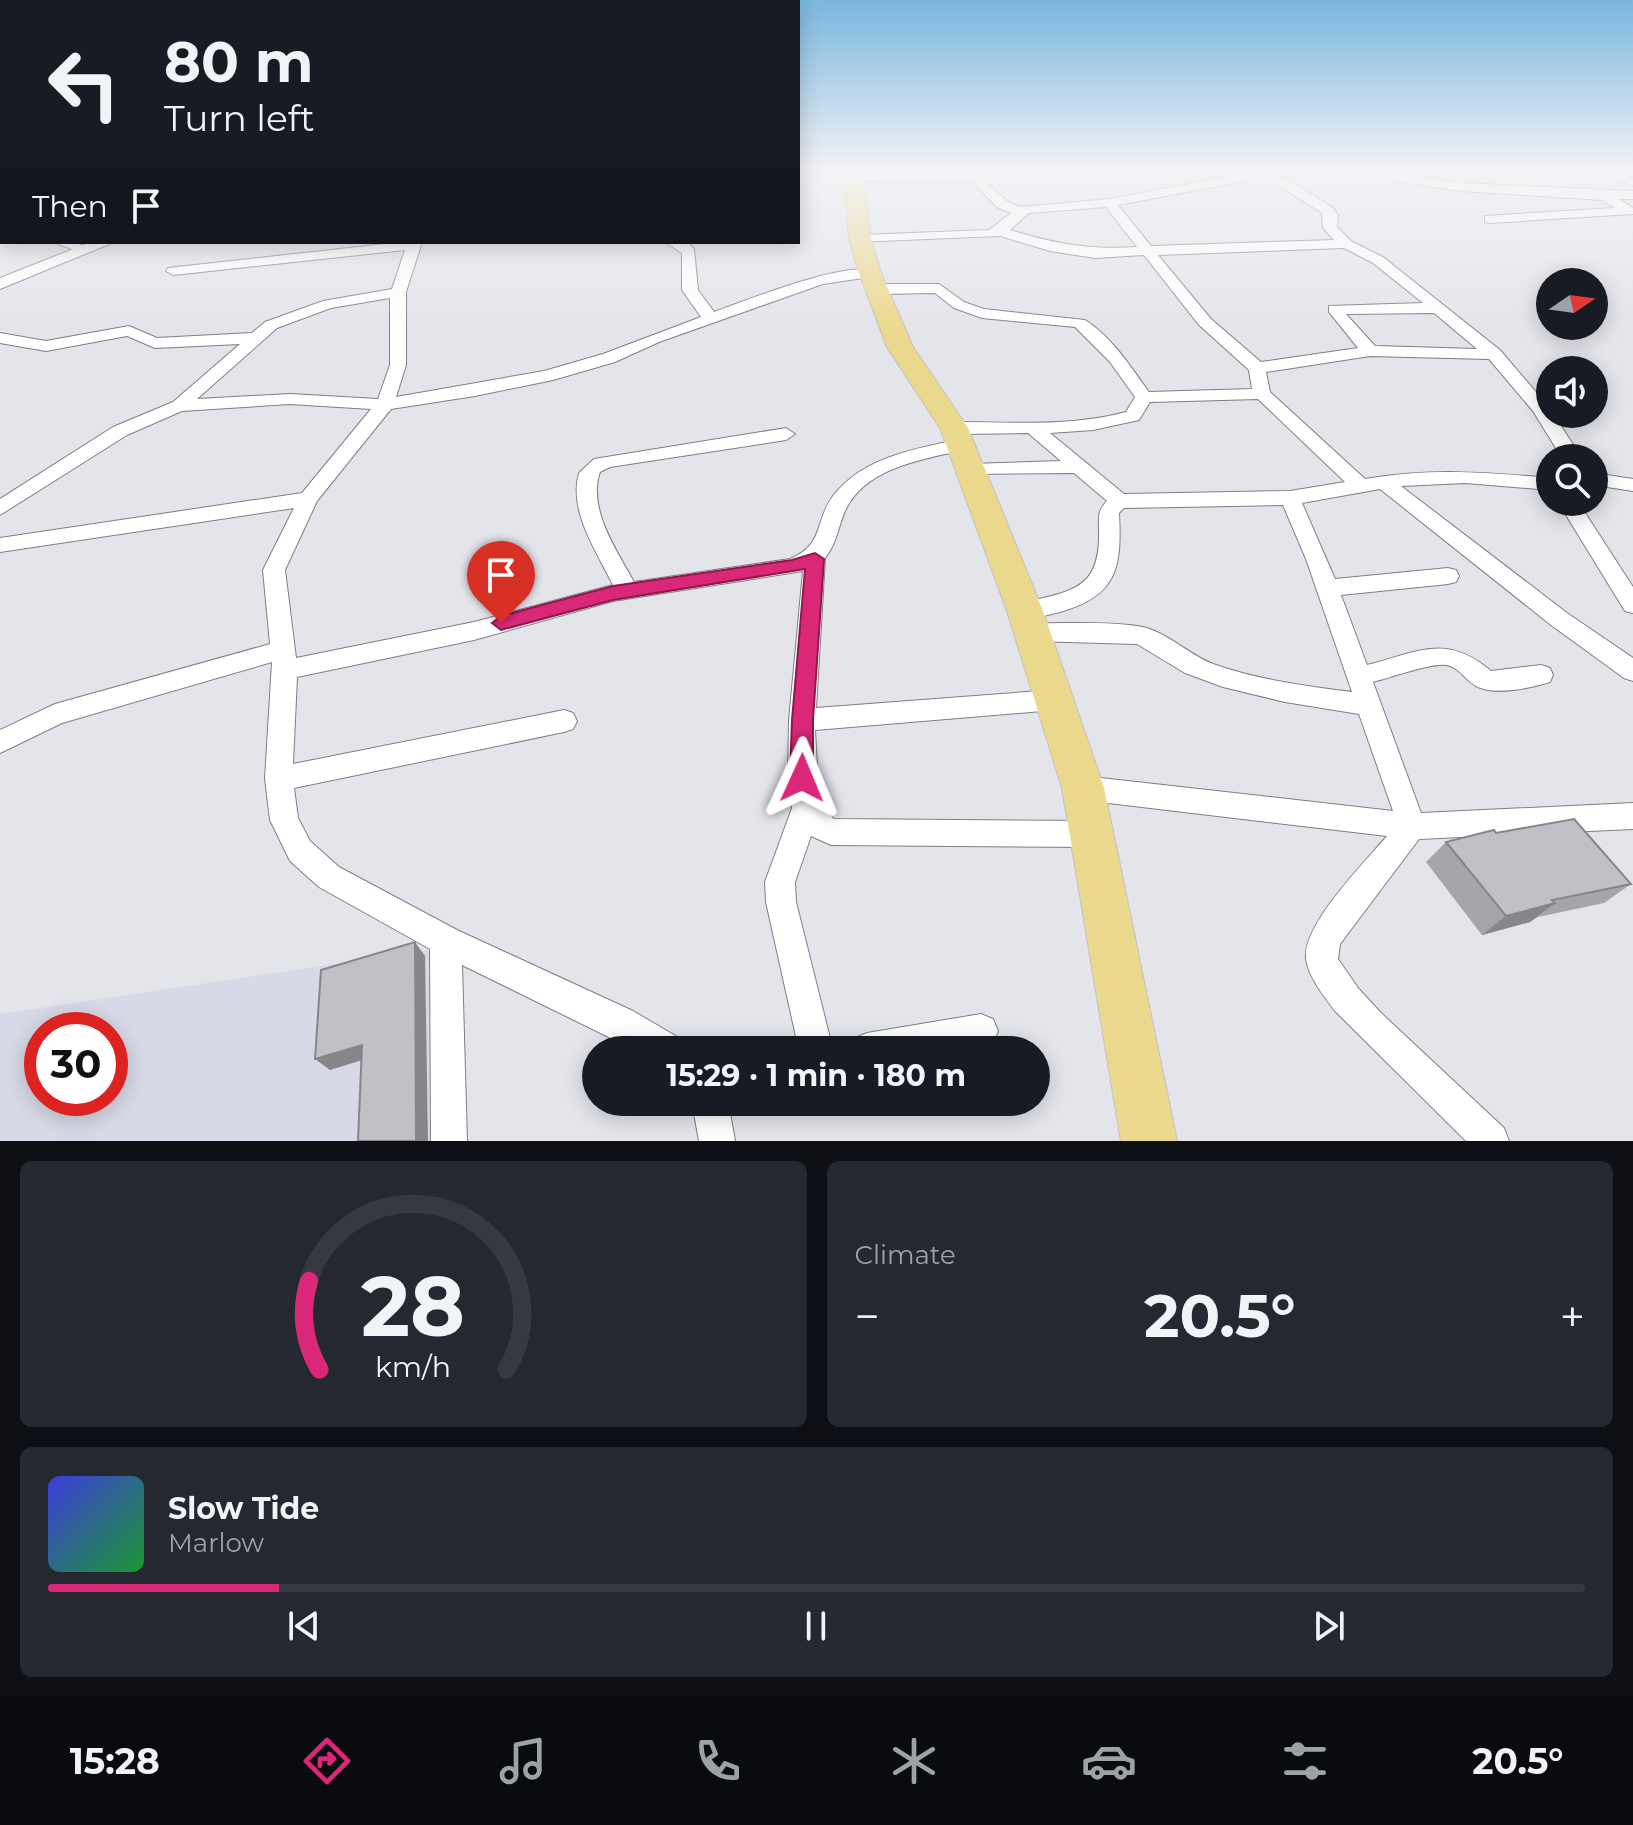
<!DOCTYPE html>
<html lang="en">
<head>
<meta charset="utf-8">
<style>
	:root { --surface:#171b24; --page:#242831; --text:#f1f3f6; --muted:#9ea1a6; --line:#363941; --accent:#db2777 }
	body { margin:0; font-family:Montserrat,sans-serif; background:var(--page); color:var(--text); height:100vh; display:flex; flex-direction:column; font-size:30px; white-space:nowrap }
	* { box-sizing:border-box; margin:0 }
	p { font-size:26px; color:var(--muted) }
	.icon { flex:none; width:44px; height:44px; fill:none; stroke:currentColor; stroke-width:2; stroke-linecap:round; stroke-linejoin:round }
	.map { position:relative; height:1141px; overflow:hidden }
	.sheet { display:flex; flex-direction:column; gap:20px; padding:20px; background:#0d0f14; flex:1 }
	.sheet>* { flex:none }
	.top-card { position:absolute; left:0px; top:0px; width:800px; height:244px; box-shadow:0 4px 20px #0003; background:#171b24; color:var(--text); overflow:hidden }
	.needle { width:52px; rotate:77deg }
	.controls { position:absolute; left:1536px; top:268px; display:grid; gap:16px }
	.controls a { display:grid; place-items:center; width:72px; height:72px; border-radius:50%; background:var(--surface); box-shadow:0 4px 20px #0003; font-size:40px }
	.speed { position:absolute; left:24px; top:1012px; display:flex; gap:16px; font-size:40px; font-weight:700; text-align:center }
	.speed>* { display:grid; place-content:center; width:104px; height:104px; border-radius:50%; background:var(--surface); box-shadow:0 4px 20px #0003; line-height:1 }
	.speed .limit { border:12px solid #d22; background:#fff; color:#111 }
	.pin { position:absolute; display:grid; place-items:center; width:68px; height:68px; color:#fff; margin:-82px -34px; border-radius:50% 50% 50% 0; rotate:-45deg; box-shadow:0 0 8px #0007 }
	.pin .icon { rotate:45deg }
	.me { position:absolute; width:88px; margin:-44px; rotate:1deg; stroke-linejoin:round; filter:drop-shadow(0 0 6px #0008) }
	.turn { display:flex; align-items:center; gap:28px; height:168px; padding:0 32px; font-size:36px }
	.turn .icon { width:104px; height:104px; stroke-width:2.5 }
	.turn b { display:block; font-size:56px; line-height:68px }
	.then { display:flex; align-items:center; height:76px; padding:0 32px; background:#0003; gap:16px; font-size:30px }
	.big { font-size:60px; font-weight:700; line-height:1.1 }
	.sheet .widget { flex:1; display:flex; flex-direction:column; justify-content:center; gap:12px; min-width:0; padding:0 28px; border-radius:12px; background:var(--page) }
	.sheet .dial { align-items:center; gap:0 }
	.dial svg { height:208px; overflow:visible; fill:none; stroke:var(--line); stroke-width:7; stroke-linecap:round; text-anchor:middle }
	.dial text { fill:var(--text); stroke:none }
	.song { display:flex; align-items:center; gap:24px }
	.cover { width:96px; height:96px; border-radius:12px; background:linear-gradient(135deg,hsl(240 70% 55%),hsl(130 70% 35%)) }
	.played { height:8px; border-radius:4px; background:linear-gradient(90deg,var(--accent) 15%,var(--line) 15%) }
	.keys { display:flex; justify-content:space-around; direction:ltr }
	.heat { display:flex; justify-content:space-between; align-items:center; font-size:44px; direction:ltr }
	.sheet .tiles { flex:1; display:grid; gap:20px; grid-template-columns:1fr 1fr }
	.widget:last-child { grid-column:span 2 }
	.trip { position:absolute; left:582px; top:1036px; width:468px; height:80px; border-radius:40px; background:var(--surface); box-shadow:0 4px 20px #0003; font-weight:700; line-height:80px; text-align:center }
	.tab-bar { display:flex; height:128px; justify-content:space-around; align-items:center; background:#090b0e; color:var(--muted) }
	.tab-bar .icon { width:56px; height:56px }
	.tab-bar .selected { color:var(--accent) }
	.tab-bar b { font-size:36px; color:var(--text) }
	.map>svg:first-child { display:block }
	.built { fill:#d8d9e7; fill-rule:evenodd }
	.lines { fill:none; stroke-linecap:round; stroke-linejoin:round }
	.minor-casing { stroke:#7e7f84; stroke-width:2 }
	.tertiary-casing { stroke:#7e7f84; stroke-width:2 }
	.secondary-casing { stroke:#7e7f84; stroke-width:2 }
	.primary-casing { stroke:#c3c3c4; stroke-width:2 }
	.minor { fill:#fff; fill-rule:evenodd }
	.tertiary { fill:#fff; fill-rule:evenodd }
	.secondary { fill:#fff; fill-rule:evenodd }
	.primary { fill:#ebd98e; fill-rule:evenodd }
	.wall { fill:#a5a5aa }
	.shaded-wall { fill:#86868b }
	.building { fill:#c0c0c6; stroke:#86868b; stroke-width:2 }
	.route { fill:#db2777; stroke:#8e194d; stroke-width:2 }
</style>
</head>
<body>
<div class="map">
<svg width="1633" height="1141" viewBox="0 0 1633 1141">
	<rect width="100%" height="100%" fill="#e4e4eb"/>
	<path class="built" d="M429 950 431 1141H0V1014ZM42 1030H110V1098H42Z"/>
	<g class="lines">
		<defs>
			<g id="minor">
				<path d="M1261 170H1326L1320 174 1281 176 1332 207 1338 215 1337 227 1351 241 1383 257 1500 350 1547 405 1550 414H1553L1582 458H1562L1533 411 1489 359 1370 356 1266 372 1270 392 1365 479C1432 468 1482 472 1550 478V490L1465 483 1401 486 1567 613 1633 658V681L1624 678 1551 625 1380 489 1302 503 1335 579 1448 568 1456 570 1459 576 1456 582 1448 584 1341 595 1367 665C1419 652 1446 633 1491 671L1541 665 1550 668 1553 675 1550 682C1530 688 1495 696 1476 686 1465 680 1459 667 1446 665 1430 663 1390 678 1373 682L1421 813 1633 803V829L1419 839 1340 944 1338 959 1358 988 1381 1013 1504 1128 1509 1141H1466L1335 1011C1324 996 1308 977 1306 958 1303 924 1365 862 1387 836L1083 800 1073 797 1069 788 1073 779 1083 776 1393 811 1359 714 1285 702 1223 687 1185 673 1137 644 1032 641 1024 638 1020 632 1024 626 1032 623C1066 624 1103 621 1137 626 1166 630 1187 654 1213 664 1258 680 1306 686 1352 692L1306 559 1283 505 1124 508 1119 513C1122 568 1117 596 1060 612 1046 615 1030 621 1017 617L1013 611 1017 605C1066 590 1101 595 1099 530 1099 518 1097 511 1107 501L1074 473 963 474 960 470 963 466 970 464 1061 461 1028 433 954 434 945 428 954 422C1011 422 1071 427 1126 412L1135 397 1110 362 1075 327 982 318 954 308 935 293 877 294 869 289 877 284H939L964 302 984 309 1085 320C1112 337 1130 366 1149 392L1252 389 1249 370 1199 325 1144 255 1095 258 1050 251 1000 236 855 242V236L860 235 989 230 1011 213 997 207 973 182 852 181 846 177 852 173 976 174 1007 201 1020 207 1109 199ZM1265 177 1322 213 1323 228 1334 240 1151 246 1118 205ZM1106 207 1137 247C1089 250 1056 244 1010 230L1029 213ZM1344 248 1373 263 1423 303 1329 306V312L1358 348 1261 362 1211 319 1158 255ZM1434 313 1477 349 1375 346 1346 314ZM1258 399 1345 482 1290 491 1124 494 1050 433 1093 430 1139 420 1150 402Z"/>
				<polygon points="1344,170 1374,170 1461,183 1633,191 1633,199 1619,199 1633,208 1633,214 1490,223 1485,222 1485,216 1615,208 1602,200 1461,191 1350,174"/>
				<polygon points="1599,170 1615,170 1633,178 1633,186"/>
				<polygon points="2,211 2,220 0,221 0,212"/>
				<polygon points="53,242 74,242 92,250 85,254"/>
				<path d="M403 242H422L406 292V365L396 397 544 371 603 354 701 317 682 290V253L665 242H687L694 249 698 290 714 312C742 302 857 256 877 273L870 277 823 284 659 342 615 362 553 380 475 396 391 409 317 501 285 570 296 658 474 622 613 585C597 552 568 511 579 473L594 459 786 428 795 434 786 440 610 467 600 472C587 508 617 551 634 582L790 559C825 544 814 522 833 496 863 457 915 449 960 439L969 445 967 449C926 459 869 466 847 507 838 524 838 542 825 558L816 708 1054 690 1063 693 1067 700 1063 707 1054 710 815 730 819 804 834 819 1091 821 1101 825 1105 834 1101 843 1091 847 831 845 811 836 795 882 796 902 833 1050H799L766 902 765 882 792 808 788 778 789 720 803 571 613 601 474 640 297 677 293 764 564 710 573 713 577 721 573 729 564 732 294 788 298 818 310 841 339 867 457 930 633 1011 679 1038 684 1050H635L462 965 467 1141H431L430 949 319 887 290 861 270 820 265 779 272 662 62 723 0 753V730L55 704 270 644 263 570 294 508 0 552V538L302 493 371 409 290 404 182 411 127 435 0 515V499L113 427 173 402 240 344 155 348 127 336 46 351 0 343V333L46 341 129 326 157 338 252 333 265 322 323 301 392 289 405 250 173 275 166 271 168 268ZM390 298V365L378 399 290 394 197 399 277 328 331 308Z"/>
				<polygon points="1594,473 1633,479 1633,491 1594,485"/>
				<polygon points="1558,502 1578,502 1633,587 1633,613 1625,611"/>
				<polygon points="981,1014 993,1019 998,1031 993,1043 981,1048 850,1050 855,1038 867,1033"/>
				<polygon points="692,1102 728,1102 735,1141 699,1141"/>
			</g>
			<polygon id="tertiary" points="91,242 114,242 0,289 0,278"/>
			<rect id="secondary" x="0" y="170" width="2" height="7"/>
			<polygon id="primary" points="843,170 861,170 871,239 881,273 913,347 968,428 1043,611 1104,788 1177,1141 1121,1141 1062,788 1007,611 940,428 887,347 859,273 849,239"/>
		</defs>
		<use href="#minor" class="minor-casing"/>
		<use href="#tertiary" class="tertiary-casing"/>
		<use href="#secondary" class="secondary-casing"/>
		<use href="#primary" class="primary-casing"/>
		<use href="#minor" class="minor"/>
		<use href="#tertiary" class="tertiary"/>
		<use href="#secondary" class="secondary"/>
		<use href="#primary" class="primary"/>
	</g>
	<polygon class="wall" points="1446,842 1631,884 1604,903 1538,917 1530,922 1482,935 1426,862"/>
	<g class="shaded-wall">
		<polygon points="1555,903 1530,922 1482,935 1506,916"/>
		<polygon points="415,942 425,956 428,1141 416,1141"/>
		<polygon points="362,1045 375,1056 330,1070 315,1059"/>
	</g>
	<g class="building">
		<polygon points="1574,819 1631,884 1552,900 1555,903 1506,916 1446,842 1494,830 1496,833"/>
		<polygon points="415,942 416,1141 358,1141 362,1045 315,1059 321,970"/>
	</g>
	<linearGradient id="sky" x2="0" y2="1"><stop stop-color="#7ab6de"/><stop offset="0.52" stop-color="#f3f3f6"/><stop offset="1" stop-color="#f3f3f6" stop-opacity="0"/></linearGradient>
	<rect width="1633" height="330" fill="url(#sky)"/>
	<polygon class="route" points="815,553 824,559 813,720 813,778 810,785 802,787 794,785 790,778 792,720 805,569 613,600 501,630 492,623 501,616 613,586 792,560"/>
</svg>
<div class="controls">
<a><svg class="needle" viewBox="-14 -14 28 28"><path d="M0-13l5 13h-10z" fill="#e53935"/><path d="M0 13l5-13h-10z" fill="#9ea1a6"/></svg></a>
<a><svg class="icon" aria-label="sound" viewBox="0 0 24 24"><path d="M4 9h4l5-4v14l-5-4H4zM17 9q2 3 0 6"/></svg></a>
<a><svg class="icon" aria-label="search" viewBox="0 0 24 24"><circle cx="10" cy="10" r="6"/><path d="M15 15l6 6"/></svg></a>
</div>
<div class="speed"><div class="limit">30</div></div>
<div class="pin" style="left:501px;top:623px;background:#d93025"><svg class="icon" aria-label="arrive" viewBox="0 0 24 24"><path d="M6 21V4h12l-3 4 3 4H6"/></svg></div>
<svg class="me" style="left:802px;top:778px" viewBox="-20 -20 40 40"><path d="M0-17L14 15 0 8-14 15z" fill="#db2777" stroke="#fff" stroke-width="4"/></svg>
<div class="trip">15:29 · 1 min · 180 m</div>
<div class="top-card">
<div class="turn"><svg class="icon" aria-label="left" viewBox="0 0 24 24"><path d="M17 20v-9H6M10 6l-5 5 5 5"/></svg><div><b>80 m</b>Turn left</div></div>
<div class="then">Then<svg class="icon" aria-label="arrive" viewBox="0 0 24 24"><path d="M6 21V4h12l-3 4 3 4H6"/></svg></div>
</div>
</div>
<section class="sheet">
<div class="tiles">
<div class="widget dial"><svg viewBox="0 0 100 80">
<path d="M14 69A42 42 0 1 1 86 69"/>
<path d="M14 69A42 42 0 0 1 10 35" stroke="#db2777"/>
<text x="50" y="56" font-size="32" font-weight="700">28</text>
<text x="50" y="72" font-size="11">km/h</text>
</svg></div>
<div class="widget"><p>Climate</p>
<div class="heat"><a>−</a><b class="big">20.5°</b><a>+</a></div>
</div>
<div class="widget">
<div class="song"><i class="cover"></i><div><b>Slow Tide</b><p>Marlow</p></div></div>
<div class="played"></div>
<div class="keys"><svg class="icon" aria-label="previous" viewBox="0 0 24 24"><path d="M18 5L8 12l10 7zM5 5v14"/></svg><svg class="icon" aria-label="pause" viewBox="0 0 24 24"><path d="M8 5v14M16 5v14"/></svg><svg class="icon" aria-label="next" viewBox="0 0 24 24"><path d="M6 5l10 7-10 7zM19 5v14"/></svg></div>
</div>
</div>
</section>
<nav class="tab-bar">
<b>15:28</b>
<svg class="icon selected" aria-label="directions" viewBox="0 0 24 24"><path d="M12 3l9 9-9 9-9-9zM9 14v-3h6M13 9l2 2-2 2"/></svg>
<svg class="icon" aria-label="music" viewBox="0 0 24 24"><path d="M9 18V5l10-2v13"/><circle cx="6" cy="18" r="3"/><circle cx="16" cy="16" r="3"/></svg>
<svg class="icon" aria-label="phone" viewBox="0 0 24 24"><path d="M5 4h4l2 5-3 2q2 4 5 5l2-3 5 2v4C11 20 4 13 5 4z"/></svg>
<svg class="icon" aria-label="climate" viewBox="0 0 24 24"><path d="M12 3v18M4 7l16 10M4 17L20 7"/></svg>
<svg class="icon" aria-label="car" viewBox="0 0 24 24"><path d="M5 17H2v-5l4-1 3-4h7l3 4 3 1v5h-3M9 17h6M6 11h13"/><circle cx="7" cy="17" r="2"/><circle cx="17" cy="17" r="2"/></svg>
<svg class="icon" aria-label="filters" viewBox="0 0 24 24"><path d="M4 7h16M4 17h16"/><circle cx="9" cy="7" r="2"/><circle cx="15" cy="17" r="2"/></svg>
<b>20.5°</b>
</nav>
</body>
</html>
